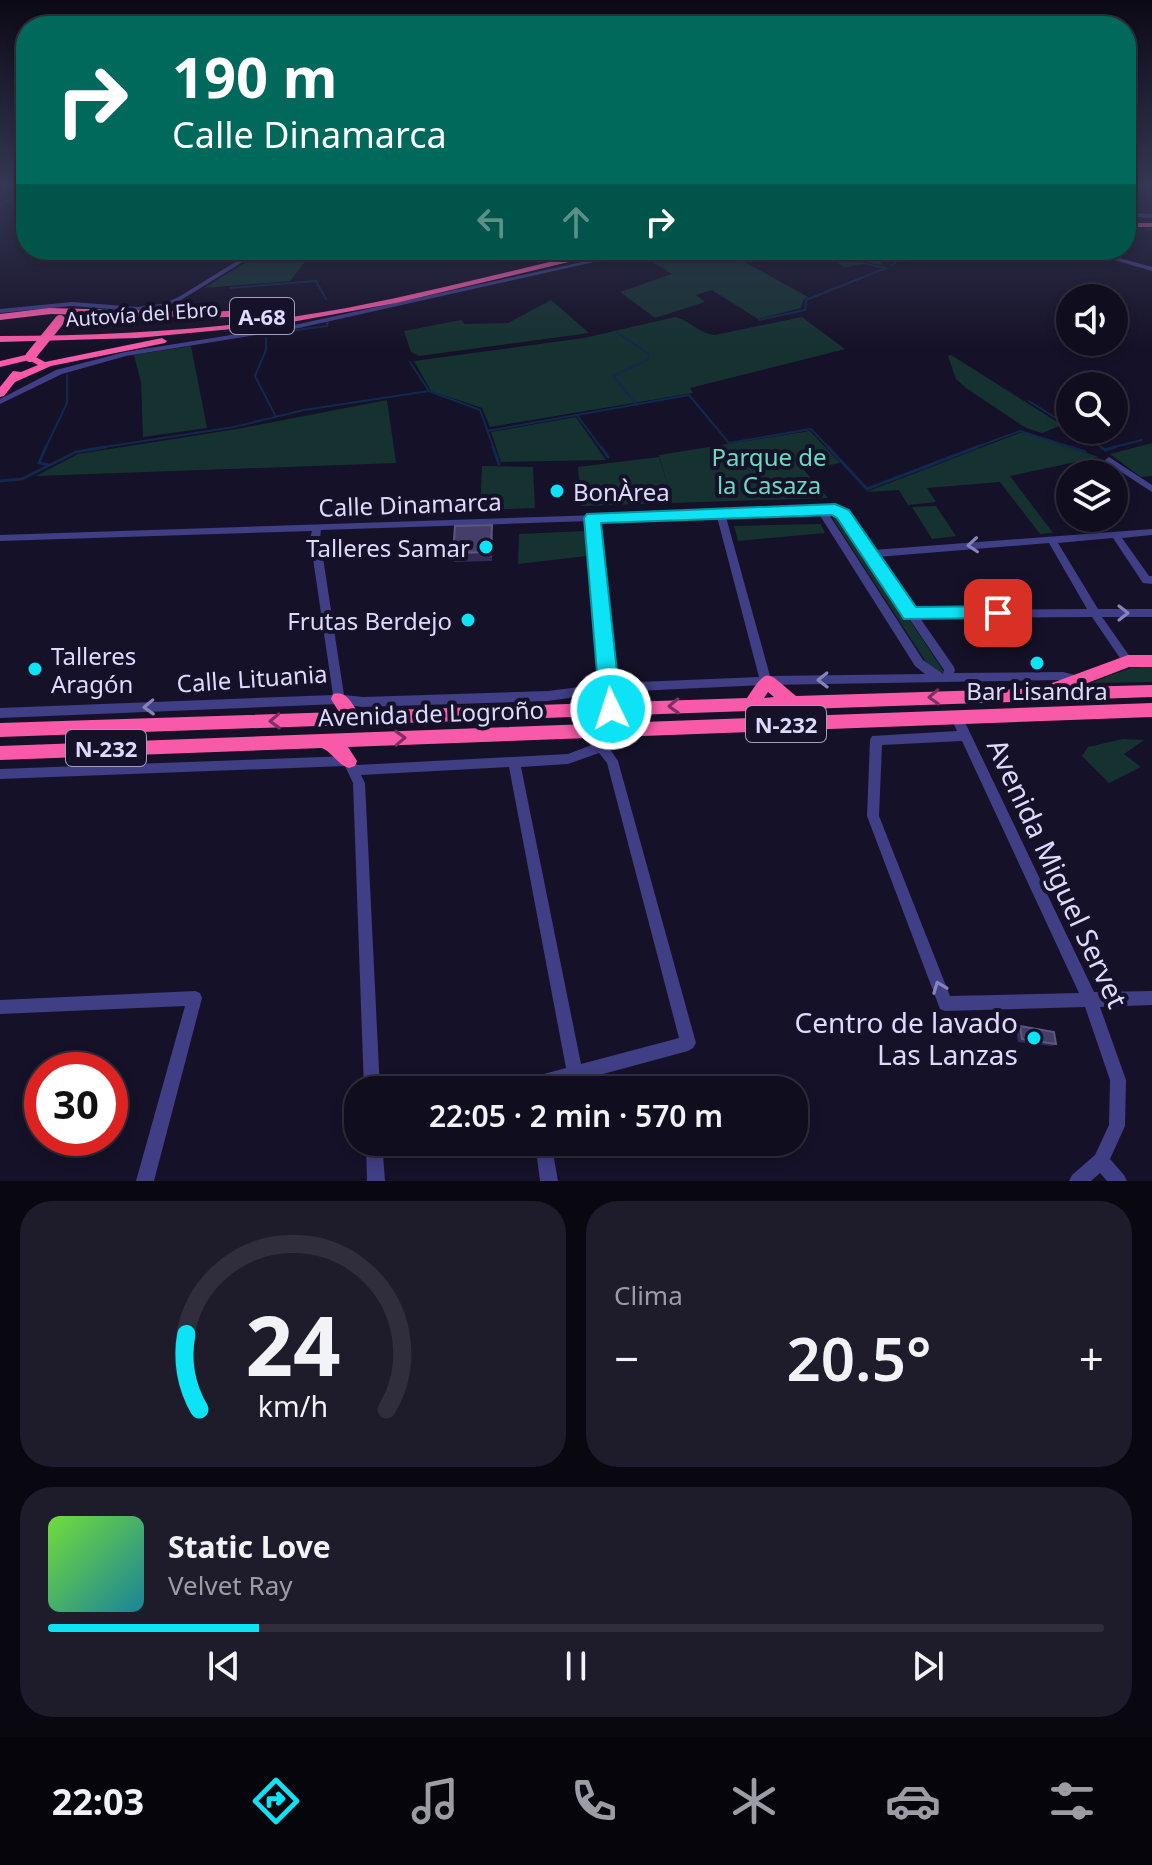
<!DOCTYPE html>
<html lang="es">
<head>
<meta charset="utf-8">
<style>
	:root { --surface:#100d1e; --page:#1e1b2b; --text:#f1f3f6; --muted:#9c9ca4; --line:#302d3c; --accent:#0ee2f5 }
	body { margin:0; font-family:"Noto Sans",sans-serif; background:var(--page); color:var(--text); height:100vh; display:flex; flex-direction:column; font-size:30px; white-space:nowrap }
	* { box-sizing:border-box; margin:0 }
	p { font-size:26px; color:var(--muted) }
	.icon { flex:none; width:44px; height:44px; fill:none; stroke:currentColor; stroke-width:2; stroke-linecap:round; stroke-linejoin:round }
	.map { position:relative; height:1181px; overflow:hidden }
	.side { display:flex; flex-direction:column; gap:20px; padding:20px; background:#090710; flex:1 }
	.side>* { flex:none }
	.banner { position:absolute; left:16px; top:16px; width:1120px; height:244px; border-radius:32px; box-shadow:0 4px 12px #0003,0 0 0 2px var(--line); background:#00695c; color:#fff; overflow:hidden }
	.controls { position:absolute; left:1056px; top:284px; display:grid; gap:16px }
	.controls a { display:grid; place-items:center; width:72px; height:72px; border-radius:50%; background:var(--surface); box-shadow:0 4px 12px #0003,0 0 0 2px var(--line); font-size:40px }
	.speed { position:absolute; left:24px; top:1052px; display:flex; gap:16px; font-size:40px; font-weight:700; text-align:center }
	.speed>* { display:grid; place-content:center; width:104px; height:104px; border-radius:50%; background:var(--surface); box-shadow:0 4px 12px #0003,0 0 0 2px var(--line); line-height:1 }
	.speed .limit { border:12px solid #d22; background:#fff; color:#111 }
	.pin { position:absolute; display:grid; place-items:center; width:68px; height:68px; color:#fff; margin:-34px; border-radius:16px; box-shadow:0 4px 12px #0006 }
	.me { position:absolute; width:88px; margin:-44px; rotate:356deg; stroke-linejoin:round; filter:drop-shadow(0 0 6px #0008) }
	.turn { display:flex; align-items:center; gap:28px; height:168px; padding:0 24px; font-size:36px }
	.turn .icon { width:104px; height:104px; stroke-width:2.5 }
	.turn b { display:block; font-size:56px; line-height:68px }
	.lanes { display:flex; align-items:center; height:76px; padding:0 24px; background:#0003; justify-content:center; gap:40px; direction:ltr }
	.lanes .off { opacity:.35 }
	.big { font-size:60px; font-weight:600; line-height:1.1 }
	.side .card { flex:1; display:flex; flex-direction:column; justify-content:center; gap:12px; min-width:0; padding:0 28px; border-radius:32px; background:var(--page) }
	.side .dial { align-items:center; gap:0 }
	.dial svg { height:208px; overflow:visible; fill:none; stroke:var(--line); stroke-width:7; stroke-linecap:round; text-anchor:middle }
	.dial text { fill:var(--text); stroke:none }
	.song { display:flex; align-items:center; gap:24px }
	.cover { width:96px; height:96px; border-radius:12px; background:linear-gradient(135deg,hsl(100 70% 55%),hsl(190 70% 35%)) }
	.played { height:8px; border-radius:4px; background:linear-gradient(90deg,var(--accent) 20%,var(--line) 20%) }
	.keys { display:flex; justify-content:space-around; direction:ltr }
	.heat { display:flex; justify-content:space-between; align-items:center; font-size:44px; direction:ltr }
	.side .tiles { flex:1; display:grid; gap:20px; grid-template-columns:1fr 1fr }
	.card:last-child { grid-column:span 2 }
	.trip { position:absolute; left:344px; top:1076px; width:464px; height:80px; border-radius:32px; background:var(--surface); box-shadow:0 4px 12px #0003,0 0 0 2px var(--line); font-weight:600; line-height:80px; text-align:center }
	.dock { display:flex; height:128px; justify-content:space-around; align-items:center; background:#06050c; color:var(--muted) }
	.dock .icon { width:56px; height:56px }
	.dock .on { color:var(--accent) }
	.dock b { font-size:36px; color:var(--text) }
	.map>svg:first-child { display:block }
	.green { fill:#153231 }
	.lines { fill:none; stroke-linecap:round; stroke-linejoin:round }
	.stream-far1 { stroke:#11294d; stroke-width:2 }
	.stream { stroke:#11294d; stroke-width:3 }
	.minor { fill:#403e85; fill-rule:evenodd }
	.highway { fill:#f85aa9; fill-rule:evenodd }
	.highway-bridge { stroke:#f85aa9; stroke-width:10 }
	.wall { fill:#332b56 }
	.building { fill:#453e68; stroke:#5d567f; stroke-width:2 }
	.oneway { stroke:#8784bb }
	.oneway2 { stroke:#7b3262 }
	.route { fill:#0ee2f5; stroke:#09939f; stroke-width:2 }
	.poi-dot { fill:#0ee2f5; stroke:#151128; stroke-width:3 }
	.labels { text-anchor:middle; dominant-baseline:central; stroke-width:8; stroke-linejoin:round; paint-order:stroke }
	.far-street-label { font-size:20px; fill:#dedafe; stroke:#151128 }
	.shield { fill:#151128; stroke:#a29ebe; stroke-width:2 }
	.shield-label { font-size:22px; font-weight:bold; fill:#dedafe }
	.park-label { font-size:24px; fill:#68dcbd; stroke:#151128 }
	.poi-label { font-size:24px; fill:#dedafe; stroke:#151128; text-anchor:start }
	.street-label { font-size:24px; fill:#dedafe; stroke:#151128 }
	.near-street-label { font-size:28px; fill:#dedafe; stroke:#151128 }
	.near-poi-label { font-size:28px; fill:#dedafe; stroke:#151128; text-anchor:end }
</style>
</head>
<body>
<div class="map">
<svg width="1152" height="1181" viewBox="0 0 1152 1181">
	<rect width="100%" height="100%" fill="#151128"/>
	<g class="green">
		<polygon points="266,250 314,250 290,281 204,288"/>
		<polygon points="656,250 723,250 808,297 803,300 801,308 758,319 712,290 696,295 705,302 655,318 620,292 672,274 639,253"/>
		<polygon points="816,250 874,250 883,265 863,262 846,265"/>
		<polygon points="551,300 589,333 419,356 411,352 404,331 461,320 465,324 508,323"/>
		<path d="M675 317C691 321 698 333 715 335L802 317 845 349 690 388 693 393 490 427 482 408 431 391 414 361 584 338Z"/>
		<polygon points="191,346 207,428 143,437 141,382 134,355"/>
		<polygon points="951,355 1062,425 1042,433 1026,428 966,388 956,379 948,356"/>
		<polygon points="387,400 396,463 36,476 78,454 237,429"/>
		<polygon points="576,417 606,460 501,462 491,432"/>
		<polygon points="810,431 840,463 804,470 828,498 581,506 578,467 659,457 672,500 659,455"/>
		<polygon points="1022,432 1099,457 1010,476 1053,533 1040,534 1000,482 927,488 936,502 908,505 899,490 866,492"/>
		<polygon points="1152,443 1152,476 1141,477 1110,454"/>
		<polygon points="482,466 533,467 535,508 480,510"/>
		<polygon points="936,506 956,536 932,539 912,507"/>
		<polygon points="833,513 840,515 944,672 941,674 930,668 833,519"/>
		<polygon points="821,524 825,533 738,541 734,526"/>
		<polygon points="585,531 587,556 518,564 519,534"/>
		<polygon points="1152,666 1152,682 1090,683 1131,668"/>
		<polygon points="1123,739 1144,740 1124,754 1141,767 1109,783 1082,756 1088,747"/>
	</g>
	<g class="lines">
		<g class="stream-far1">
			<polyline points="0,204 26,192"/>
			<polyline points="1146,229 1152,229"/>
			<polyline points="815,250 846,266 862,263 886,268"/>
			<polyline points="892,265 913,250"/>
			<polyline points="231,288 316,281 326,299"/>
			<polyline points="759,320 805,310 806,300 886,268"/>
			<polyline points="616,332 649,354 647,360 613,376 637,405"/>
			<polyline points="266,334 327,326 328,320"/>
			<polyline points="266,338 266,350 255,376 276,417"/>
			<polyline points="410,362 429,391"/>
			<polyline points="1029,401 1070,427"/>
			<polyline points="577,415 602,449"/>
			<polyline points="1075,430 1104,449"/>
			<polyline points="487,431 689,395 729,443 811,429 830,449"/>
			<polyline points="45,449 67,403 67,375"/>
			<polyline points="92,449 234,427 304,410 429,391 480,410 494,449"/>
			<polyline points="971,449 1020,431 1077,449"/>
			<polyline points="1107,449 1142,440"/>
		</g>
		<g class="stream">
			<polyline points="46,447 39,463 49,465"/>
			<polyline points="493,447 499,464"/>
			<polyline points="601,447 608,457"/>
			<polyline points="828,447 867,489 977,447"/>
			<polyline points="1071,447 1085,452"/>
			<polyline points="1101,447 1105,450 1115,447"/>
			<polyline points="0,481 22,479 76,452 105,447"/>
		</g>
		<g class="minor">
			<polygon points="1126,213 1152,214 1152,218 1126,217"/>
			<polygon points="255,250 262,250 181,300 162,308 137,311 72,306 0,313 0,309 72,302 137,307 161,304 177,298"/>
			<polygon points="637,250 648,250 299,328 126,356 62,374 0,404 0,399 56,370 125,352 299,324"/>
			<polygon points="1080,250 1090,250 1152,267 1152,271"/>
			<polygon points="1109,457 1152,485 1152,492 1106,462 1105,460"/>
			<path d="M835 507 846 512 873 550 1152 529V535L1122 538 1149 576H1152V584L1143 583 1113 538 1058 543 1098 609H1152V617H1102L1133 661 1132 664 1128 665 1124 664 1092 617 920 618 954 667 955 670 954 673 1063 672 1083 677 1085 680 1083 683 1079 684 1063 680 766 685 615 692 617 709 615 712 611 714 607 712 604 693 548 701 363 707 339 704 0 718V708L333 695 310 538 312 531 0 541V535ZM828 513H834L840 516 944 670 943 674 923 660ZM819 514 915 666 925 674 770 676 726 517ZM717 517 759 677 614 683 598 521ZM589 521 603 684 548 691 363 697 344 695 320 538 321 530ZM1049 543 1087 609 914 610 877 557Z"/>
			<path d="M956 711 960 713 962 716 1094 992 1152 991V1005L1100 1007 1126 1080 1125 1126 1110 1159 1124 1175 1127 1181H1107L1100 1173 1091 1181H1069L1072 1175 1095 1155 1109 1125 1110 1080 1085 1007 945 1011 940 1009 867 816 870 740 872 736 957 731 950 716 952 713ZM962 741 1079 993 950 996 879 816 882 745Z"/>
			<path d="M616 726 620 727 622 731 610 749 618 761 696 1043 693 1048 688 1051 544 1090H528L527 1084 529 1078 566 1068 509 767 361 775 365 783 380 1090H364L353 783 345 766 0 779V769L349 756 353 757 357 765 568 754 602 741 612 727ZM599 753 607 763 679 1038 581 1064 521 767 568 764Z"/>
			<polygon points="195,991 200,993 202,998 154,1181 136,1181 185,1006 0,1014 0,1000"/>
			<polygon points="366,1142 382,1142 385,1181 367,1181"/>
			<polygon points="535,1142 551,1142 558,1181 540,1181"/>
		</g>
		<g class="highway">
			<rect x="1126" y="223" width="26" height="4"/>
			<path d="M603 250H619L396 303 275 325 137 338 0 342V336C108 336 216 330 323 312 417 296 510 270 603 250Z"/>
			<polygon points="49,308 203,312 270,309 275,312 270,315 203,318 51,314 0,320 0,314"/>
			<polygon points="162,338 167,341 165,343 51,366 15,382 4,396 0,397 0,387 13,371 21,372 38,365 29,360 0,367 0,361 30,354 45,362"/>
			<path d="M1128 655H1152V667H1129L1077 687 1152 685V697L0 737V723L339 712 331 699 333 694C346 690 351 702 357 711L747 698C769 664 767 673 796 696L1050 688 1052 683ZM768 692 774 697 764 698Z"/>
			<path d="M1152 703V717L348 747 357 761 355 766 349 768C338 765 333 753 322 748L0 760V746Z"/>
		</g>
		<polyline class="highway-bridge" points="30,357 60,320"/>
	</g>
	<g class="wall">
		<polygon points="493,534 492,561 454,562 453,553"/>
		<polygon points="1020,1026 1056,1044 1052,1046 1018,1042 1016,1029"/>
	</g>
	<g class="building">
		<polygon points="492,525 491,552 453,553 455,526"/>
		<polygon points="1020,1026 1054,1032 1056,1044 1022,1039"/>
	</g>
	<defs><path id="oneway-chevron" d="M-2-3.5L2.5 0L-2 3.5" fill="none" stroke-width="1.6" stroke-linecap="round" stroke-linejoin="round" transform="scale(2)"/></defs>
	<g class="oneway">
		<use href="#oneway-chevron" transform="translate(973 545) rotate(176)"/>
		<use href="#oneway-chevron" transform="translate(1123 613)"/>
		<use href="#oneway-chevron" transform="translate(823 680) rotate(179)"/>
		<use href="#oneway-chevron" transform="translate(149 707) rotate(178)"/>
		<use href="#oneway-chevron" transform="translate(939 987) rotate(-111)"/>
	</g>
	<g class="oneway2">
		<use href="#oneway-chevron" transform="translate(934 697) rotate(178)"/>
		<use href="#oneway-chevron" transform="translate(674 706) rotate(178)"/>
		<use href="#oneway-chevron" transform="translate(275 721) rotate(178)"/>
		<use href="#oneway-chevron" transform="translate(400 738) rotate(-2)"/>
	</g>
	<linearGradient id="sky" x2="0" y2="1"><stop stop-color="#0c0916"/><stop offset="0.53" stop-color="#353853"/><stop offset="1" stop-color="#353853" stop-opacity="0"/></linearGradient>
	<rect width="1152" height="348" fill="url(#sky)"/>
	<polygon class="route" points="835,504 849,510 916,607 998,606 1007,613 1004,618 904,619 837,518 832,515 601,523 621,709 618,715 611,717 603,715 600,709 584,518 587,514"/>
	<g class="poi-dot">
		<circle cx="557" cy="491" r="8"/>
		<circle cx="486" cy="547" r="8"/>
		<circle cx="468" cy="620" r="8"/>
		<circle cx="1037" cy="663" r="8"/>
		<circle cx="35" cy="669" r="8"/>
		<circle cx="1034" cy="1038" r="8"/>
	</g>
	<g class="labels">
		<g class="far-street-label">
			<text transform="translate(142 314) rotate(-4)">Autovía del Ebro</text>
		</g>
		<g class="shield">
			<rect x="230" y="298" width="64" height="36" rx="6"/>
			<rect x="746" y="706" width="80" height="36" rx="6"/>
			<rect x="66" y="730" width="80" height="36" rx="6"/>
		</g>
		<g class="shield-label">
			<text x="262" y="316">A-68</text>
			<text x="786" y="724">N-232</text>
			<text x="106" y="748">N-232</text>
		</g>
		<g class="park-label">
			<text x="769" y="456">Parque de<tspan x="769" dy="28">la Casaza</tspan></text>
		</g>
		<g class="poi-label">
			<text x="573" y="491">BonÀrea</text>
			<text x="470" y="547" text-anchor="end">Talleres Samar</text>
			<text x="452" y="620" text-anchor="end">Frutas Berdejo</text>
			<text x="51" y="655">Talleres<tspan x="51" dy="28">Aragón</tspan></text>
			<text x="1037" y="690" text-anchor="middle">Bar Lisandra</text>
		</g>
		<g class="street-label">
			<text transform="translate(410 504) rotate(-2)">Calle Dinamarca</text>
			<text transform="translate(252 678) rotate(-4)">Calle Lituania</text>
			<text transform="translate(431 713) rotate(-2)">Avenida de Logroño</text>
		</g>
		<g class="near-street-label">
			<text transform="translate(1058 873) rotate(65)">Avenida Miguel Servet</text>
		</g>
		<g class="near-poi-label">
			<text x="1018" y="1022">Centro de lavado<tspan x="1018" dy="32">Las Lanzas</tspan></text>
		</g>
	</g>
</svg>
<div class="controls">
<a><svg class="icon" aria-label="sound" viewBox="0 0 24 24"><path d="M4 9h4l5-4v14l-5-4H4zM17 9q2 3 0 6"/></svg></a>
<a><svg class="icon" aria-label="search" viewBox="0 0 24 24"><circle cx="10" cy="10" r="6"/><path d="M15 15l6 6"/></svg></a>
<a><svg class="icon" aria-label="layers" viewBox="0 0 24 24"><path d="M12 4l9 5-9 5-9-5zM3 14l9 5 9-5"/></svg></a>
</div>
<div class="speed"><div class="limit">30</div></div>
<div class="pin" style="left:998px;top:613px;background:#d93025"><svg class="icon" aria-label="arrive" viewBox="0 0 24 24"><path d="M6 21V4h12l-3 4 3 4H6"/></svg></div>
<svg class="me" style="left:611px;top:709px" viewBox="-20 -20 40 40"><circle r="17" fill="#0ee2f5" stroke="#fff" stroke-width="3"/><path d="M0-11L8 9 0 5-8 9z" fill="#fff"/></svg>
<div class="trip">22:05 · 2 min · 570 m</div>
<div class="banner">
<div class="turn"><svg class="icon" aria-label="right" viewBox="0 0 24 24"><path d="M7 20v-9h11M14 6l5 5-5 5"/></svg><div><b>190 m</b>Calle Dinamarca</div></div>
<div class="lanes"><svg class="icon off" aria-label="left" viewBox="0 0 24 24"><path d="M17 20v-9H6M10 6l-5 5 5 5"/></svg><svg class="icon off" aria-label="ahead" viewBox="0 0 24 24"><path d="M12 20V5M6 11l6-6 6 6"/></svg><svg class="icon" aria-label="right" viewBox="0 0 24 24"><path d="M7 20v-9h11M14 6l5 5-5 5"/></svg></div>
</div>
</div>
<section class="side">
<div class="tiles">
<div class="card dial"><svg viewBox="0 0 100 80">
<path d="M14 69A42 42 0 1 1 86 69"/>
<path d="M14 69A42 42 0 0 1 9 40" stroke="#0ee2f5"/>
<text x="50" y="56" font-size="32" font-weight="700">24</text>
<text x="50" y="72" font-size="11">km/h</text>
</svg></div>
<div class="card"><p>Clima</p>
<div class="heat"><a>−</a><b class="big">20.5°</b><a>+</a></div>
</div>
<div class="card">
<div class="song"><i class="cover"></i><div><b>Static Love</b><p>Velvet Ray</p></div></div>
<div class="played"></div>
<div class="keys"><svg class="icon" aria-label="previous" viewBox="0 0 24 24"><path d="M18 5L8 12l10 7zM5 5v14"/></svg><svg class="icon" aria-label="pause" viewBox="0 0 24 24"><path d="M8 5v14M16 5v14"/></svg><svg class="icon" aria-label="next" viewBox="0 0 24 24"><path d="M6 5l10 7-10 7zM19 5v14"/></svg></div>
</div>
</div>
</section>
<nav class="dock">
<b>22:03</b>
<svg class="icon on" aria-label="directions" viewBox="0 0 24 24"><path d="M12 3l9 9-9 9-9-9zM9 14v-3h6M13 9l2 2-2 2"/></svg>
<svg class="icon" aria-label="music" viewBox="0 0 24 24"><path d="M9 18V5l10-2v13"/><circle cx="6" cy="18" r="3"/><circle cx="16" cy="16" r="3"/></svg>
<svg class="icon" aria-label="phone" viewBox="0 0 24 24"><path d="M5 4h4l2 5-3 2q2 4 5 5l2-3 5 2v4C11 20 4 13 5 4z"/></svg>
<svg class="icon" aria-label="climate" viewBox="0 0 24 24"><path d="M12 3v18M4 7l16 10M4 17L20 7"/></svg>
<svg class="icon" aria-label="car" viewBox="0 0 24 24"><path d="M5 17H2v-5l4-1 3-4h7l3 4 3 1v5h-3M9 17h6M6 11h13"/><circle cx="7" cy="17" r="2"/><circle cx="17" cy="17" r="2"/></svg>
<svg class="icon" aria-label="filters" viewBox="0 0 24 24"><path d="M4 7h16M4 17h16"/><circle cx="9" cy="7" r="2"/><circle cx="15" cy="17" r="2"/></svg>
</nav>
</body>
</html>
